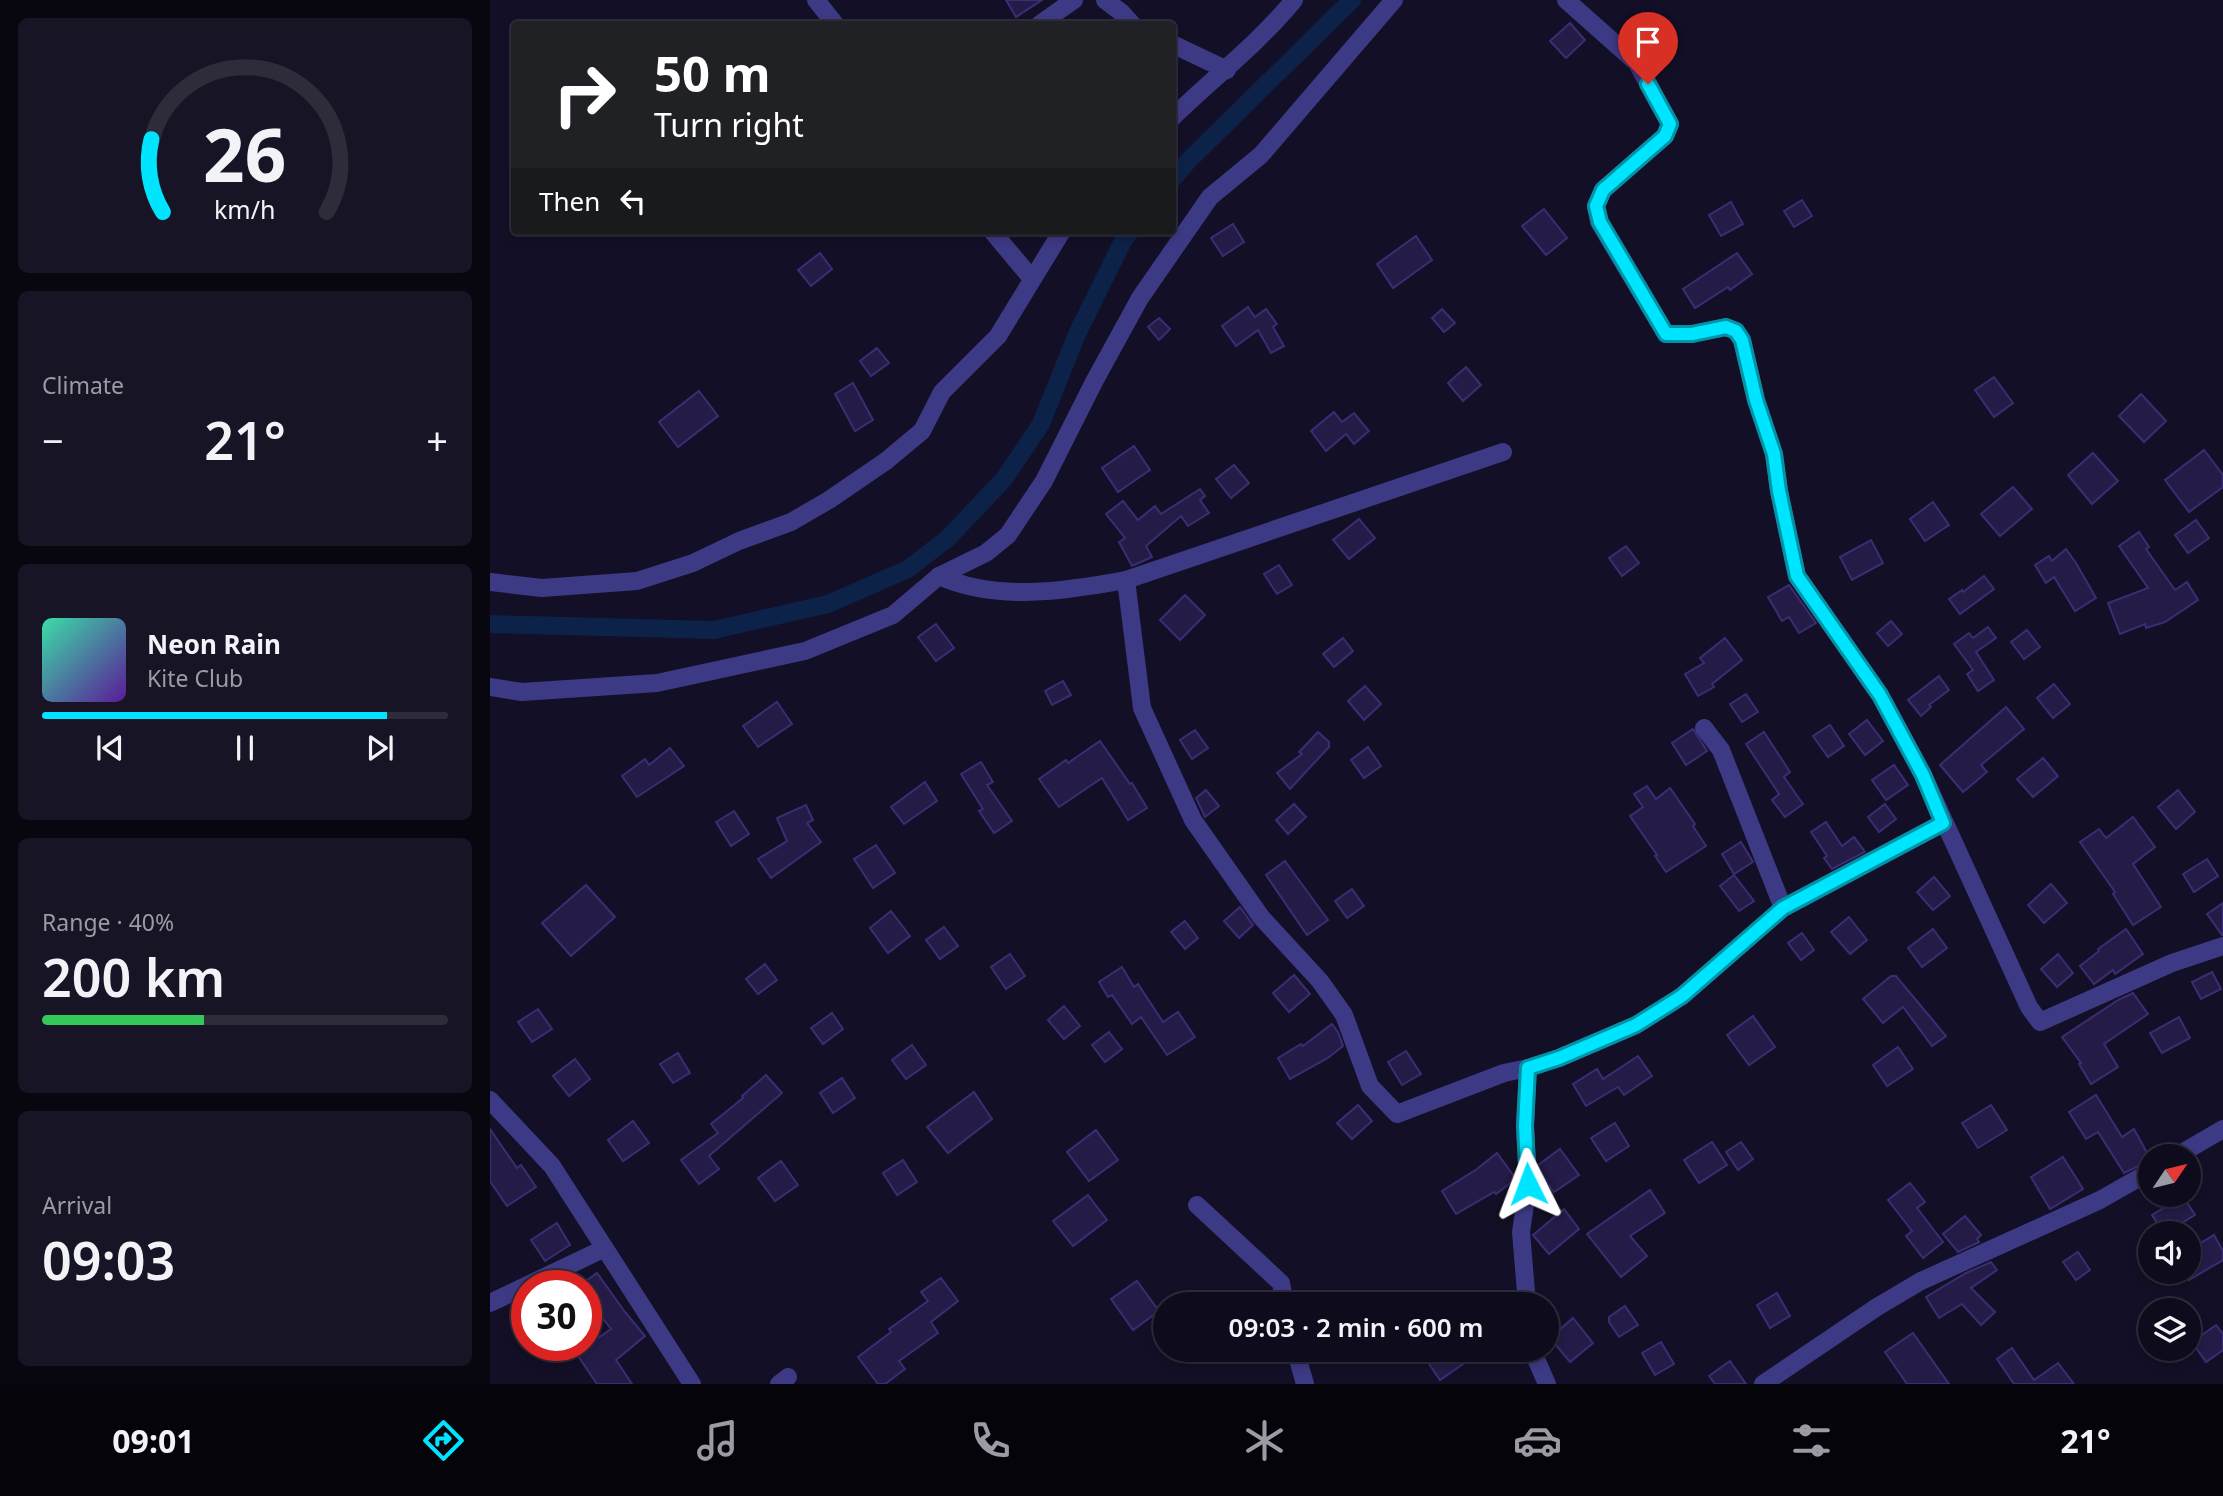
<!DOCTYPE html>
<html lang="en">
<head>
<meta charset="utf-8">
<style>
	:root { --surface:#0e0b1c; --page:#171425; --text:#f1f3f6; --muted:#9b9ba3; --line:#2e2b3b; --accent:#00e5ff }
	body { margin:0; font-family:"Noto Sans",sans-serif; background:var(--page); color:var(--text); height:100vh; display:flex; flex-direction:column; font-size:26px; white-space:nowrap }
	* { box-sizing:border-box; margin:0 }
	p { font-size:23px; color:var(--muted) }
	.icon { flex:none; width:38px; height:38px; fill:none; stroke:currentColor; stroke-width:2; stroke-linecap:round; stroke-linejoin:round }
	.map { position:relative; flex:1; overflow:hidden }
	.panel { display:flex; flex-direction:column; gap:18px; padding:18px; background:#08060f; width:490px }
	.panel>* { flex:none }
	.guide { position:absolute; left:21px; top:21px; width:665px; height:214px; border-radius:7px; box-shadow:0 4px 10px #0003,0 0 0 2px var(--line); background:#202124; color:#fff; overflow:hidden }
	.needle { width:46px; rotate:55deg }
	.controls { position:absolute; left:1648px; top:1144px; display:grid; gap:14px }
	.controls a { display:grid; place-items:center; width:63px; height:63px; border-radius:50%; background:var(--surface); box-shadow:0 4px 10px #0003,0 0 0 2px var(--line); font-size:35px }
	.speed { position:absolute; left:21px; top:1270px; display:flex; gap:14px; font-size:35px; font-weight:700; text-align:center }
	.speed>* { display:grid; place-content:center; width:91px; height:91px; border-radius:50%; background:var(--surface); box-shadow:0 4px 10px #0003,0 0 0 2px var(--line); line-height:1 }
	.speed .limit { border:10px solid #d22; background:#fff; color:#111 }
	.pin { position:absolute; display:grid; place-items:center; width:60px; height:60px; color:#fff; margin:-72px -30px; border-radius:50% 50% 50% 0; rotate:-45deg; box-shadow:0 0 7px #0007 }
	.pin .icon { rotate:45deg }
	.me { position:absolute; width:77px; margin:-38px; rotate:357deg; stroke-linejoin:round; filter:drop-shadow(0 0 5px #0008) }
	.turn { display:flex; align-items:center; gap:24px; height:147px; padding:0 28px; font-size:32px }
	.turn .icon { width:91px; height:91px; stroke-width:2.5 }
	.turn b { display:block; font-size:49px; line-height:60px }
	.then { display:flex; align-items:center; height:66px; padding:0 28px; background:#0003; gap:14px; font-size:26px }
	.big { font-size:52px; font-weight:600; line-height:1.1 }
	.panel .tile { flex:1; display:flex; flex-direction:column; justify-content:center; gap:10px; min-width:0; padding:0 24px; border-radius:10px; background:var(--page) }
	.panel .dial { align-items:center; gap:0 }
	.dial svg { height:182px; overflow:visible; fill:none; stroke:var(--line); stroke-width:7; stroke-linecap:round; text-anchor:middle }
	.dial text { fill:var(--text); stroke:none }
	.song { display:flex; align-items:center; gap:21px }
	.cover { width:84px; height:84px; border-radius:10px; background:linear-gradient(135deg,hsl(160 70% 55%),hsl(270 70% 35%)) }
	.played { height:7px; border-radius:4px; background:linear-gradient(90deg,var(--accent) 85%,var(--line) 85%) }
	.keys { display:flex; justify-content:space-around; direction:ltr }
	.heat { display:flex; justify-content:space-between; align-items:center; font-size:38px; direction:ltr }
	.charge { height:10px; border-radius:5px; background:linear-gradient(90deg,#34c759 40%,var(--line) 0) }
	.trip { position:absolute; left:663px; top:1292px; width:406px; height:70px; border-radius:35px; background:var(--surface); box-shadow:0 4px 10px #0003,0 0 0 2px var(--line); font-weight:600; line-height:70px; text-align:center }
	.dock { display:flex; height:112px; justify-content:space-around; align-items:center; background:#06040b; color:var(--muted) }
	.dock .icon { width:49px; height:49px }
	.dock .on { color:var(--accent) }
	.dock b { font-size:32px; color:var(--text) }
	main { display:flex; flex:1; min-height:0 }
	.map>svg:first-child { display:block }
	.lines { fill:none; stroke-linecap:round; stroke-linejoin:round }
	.canal { stroke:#0c2248; stroke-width:18 }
	.building { fill:#241b47; stroke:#3b2d73; stroke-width:2 }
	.minor { stroke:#3d3a85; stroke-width:18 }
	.route-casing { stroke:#0095a6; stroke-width:18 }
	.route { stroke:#00e5ff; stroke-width:12 }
</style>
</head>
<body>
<main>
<section class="panel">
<div class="tile dial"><svg viewBox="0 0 100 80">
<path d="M14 69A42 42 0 1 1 86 69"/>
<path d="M14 69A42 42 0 0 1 9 37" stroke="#00e5ff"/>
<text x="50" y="56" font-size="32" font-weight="700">26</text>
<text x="50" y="72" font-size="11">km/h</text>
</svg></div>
<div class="tile"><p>Climate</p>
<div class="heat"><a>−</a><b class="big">21°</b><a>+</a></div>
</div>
<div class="tile">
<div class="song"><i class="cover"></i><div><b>Neon Rain</b><p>Kite Club</p></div></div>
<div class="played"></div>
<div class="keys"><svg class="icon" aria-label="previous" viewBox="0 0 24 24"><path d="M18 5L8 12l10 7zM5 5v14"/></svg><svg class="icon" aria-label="pause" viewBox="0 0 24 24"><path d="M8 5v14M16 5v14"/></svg><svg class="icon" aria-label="next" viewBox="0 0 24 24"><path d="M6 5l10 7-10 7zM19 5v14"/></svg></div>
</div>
<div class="tile"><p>Range · 40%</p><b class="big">200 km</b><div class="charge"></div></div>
<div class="tile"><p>Arrival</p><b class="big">09:03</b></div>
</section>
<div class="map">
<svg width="1733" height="1384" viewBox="0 0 1733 1384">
	<rect width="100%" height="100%" fill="#130f26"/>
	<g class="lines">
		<g class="canal">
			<polyline points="682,180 697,162 862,0"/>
			<polyline points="0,624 224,630 338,604 418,569 458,538 514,479 551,424 587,334 634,239 641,231"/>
		</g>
	</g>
	<g class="building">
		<polygon points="516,0 552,0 526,17"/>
		<polygon points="1080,23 1095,40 1076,58 1060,41"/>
		<polygon points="1312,200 1322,216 1304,227 1294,211"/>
		<polygon points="1241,202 1253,224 1231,236 1219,215"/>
		<polygon points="1054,209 1077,238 1056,255 1032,226"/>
		<polygon points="743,224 754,242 733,256 721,238"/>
		<polygon points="926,236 942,260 903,288 887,264"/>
		<polygon points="330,253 342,269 321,286 308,270"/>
		<polygon points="1247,253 1262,274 1240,290 1238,287 1205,308 1193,289"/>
		<polygon points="758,307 765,317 776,309 787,324 783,327 794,346 781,353 768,330 746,346 732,326"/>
		<polygon points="952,309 965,323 954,332 942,318"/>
		<polygon points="669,318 680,329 669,340 658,327"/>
		<polygon points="387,348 399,363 381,376 370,361"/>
		<polygon points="976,367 991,385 973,401 958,383"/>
		<polygon points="1504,377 1523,403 1504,417 1485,390"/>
		<polygon points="363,383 383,420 365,431 345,394"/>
		<polygon points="209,391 228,416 188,447 169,422"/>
		<polygon points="1651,394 1676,421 1654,442 1629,416"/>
		<polygon points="844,412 852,422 864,413 879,431 864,444 856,434 836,451 821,431"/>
		<polygon points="644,446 660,470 628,492 612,468"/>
		<polygon points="1714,450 1733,475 1733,487 1699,512 1675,480"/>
		<polygon points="1603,453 1628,481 1602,504 1578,475"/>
		<polygon points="744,465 759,483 741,498 726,479"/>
		<polygon points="1523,487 1542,509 1510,536 1491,514"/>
		<polygon points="710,489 715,496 710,500 719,513 698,526 691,516 656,546 662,557 642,566 629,542 635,538 616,514 633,501 648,520 665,506 671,514"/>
		<polygon points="1443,502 1459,525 1435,541 1420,519"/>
		<polygon points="869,519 885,538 859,559 843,540"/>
		<polygon points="1706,520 1719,538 1698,553 1685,535"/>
		<polygon points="1649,532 1659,547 1656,549 1685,590 1697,582 1708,600 1675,622 1656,628 1655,624 1630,634 1618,603 1658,588 1629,546"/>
		<polygon points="1381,540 1393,563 1362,580 1350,557"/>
		<polygon points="1136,546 1149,563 1132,576 1119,558"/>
		<polygon points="1576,549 1586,563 1606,598 1585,611 1564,577 1556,583 1545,565 1559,556 1562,561"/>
		<polygon points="789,565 802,585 787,594 774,574"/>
		<polygon points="1494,576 1504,589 1470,614 1459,599 1472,590 1473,592"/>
		<polygon points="1299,585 1326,623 1309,633 1299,617 1292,621 1278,597"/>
		<polygon points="695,595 715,615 690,640 670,620"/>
		<polygon points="1401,621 1412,634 1398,646 1387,633"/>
		<polygon points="446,624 464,648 446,661 428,637"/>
		<polygon points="1498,627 1506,638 1486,652 1504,680 1488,691 1477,674 1483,670 1464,644 1479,633 1483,638"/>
		<polygon points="1537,630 1550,647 1534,659 1521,642"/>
		<polygon points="853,638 863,651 844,667 833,654"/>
		<polygon points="1235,638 1252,660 1222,684 1224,687 1208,696 1195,674 1214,663 1210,658"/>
		<polygon points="1449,676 1459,690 1439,705 1441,707 1431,716 1418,700"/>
		<polygon points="573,681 581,695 562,705 555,691"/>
		<polygon points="1564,684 1580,704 1563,718 1547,698"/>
		<polygon points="875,686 891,704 874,720 858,701"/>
		<polygon points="1256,694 1268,712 1252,722 1240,704"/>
		<polygon points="287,702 302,724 268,747 253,726"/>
		<polygon points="1516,707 1534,729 1491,765 1497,772 1473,792 1450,765"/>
		<polygon points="1377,720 1393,741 1375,755 1359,734"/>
		<polygon points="1340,725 1354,746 1338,757 1323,736"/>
		<polygon points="1203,729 1217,751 1196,765 1182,743"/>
		<polygon points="705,730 718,748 702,759 690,740"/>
		<polygon points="828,732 839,742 839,747 800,789 787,773 812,754 809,752"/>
		<polygon points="1274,732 1300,772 1294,777 1313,804 1295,817 1282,800 1289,794 1256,744"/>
		<polygon points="610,741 640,784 642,783 657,808 638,820 612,778 569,807 549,779 576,760 578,763"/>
		<polygon points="878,747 891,766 874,778 861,760"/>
		<polygon points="180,748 194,766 147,797 132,776 155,759 159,765"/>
		<polygon points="1553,758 1568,776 1543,797 1527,779"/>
		<polygon points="491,762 503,782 497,785 522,821 504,833 489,811 493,809 471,774"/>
		<polygon points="1404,765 1418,785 1396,800 1382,780"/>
		<polygon points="435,782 447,801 414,824 401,807"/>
		<polygon points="1157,786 1166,799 1180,788 1205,824 1203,826 1216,846 1176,872 1165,856 1167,855 1140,816 1153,807 1144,794"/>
		<polygon points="716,790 729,806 715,817 706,798"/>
		<polygon points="1688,790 1705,812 1686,829 1668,807"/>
		<polygon points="804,804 816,817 798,834 786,820"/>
		<polygon points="1395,804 1406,819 1389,832 1378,817"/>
		<polygon points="316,805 323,820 317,823 331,842 281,878 268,859 297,841 287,818"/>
		<polygon points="244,811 259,834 241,846 226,822"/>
		<polygon points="1643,817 1665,847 1643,864 1671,907 1643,925 1623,894 1625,892 1590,842 1609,829 1616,838"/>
		<polygon points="1336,822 1352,846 1364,837 1375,852 1342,869 1334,858 1337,856 1321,832"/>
		<polygon points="1251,842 1263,862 1244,874 1232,854"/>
		<polygon points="386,845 405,873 383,888 364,859"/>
		<polygon points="1717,859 1728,876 1704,892 1693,874"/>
		<polygon points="795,861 838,920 817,935 776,875"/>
		<polygon points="1244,875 1264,901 1249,911 1230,886"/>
		<polygon points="1444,877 1460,896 1443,910 1427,892"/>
		<polygon points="1561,884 1577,903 1554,923 1538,905"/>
		<polygon points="96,885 125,917 81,956 52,923"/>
		<polygon points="862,889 874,906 857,918 845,901"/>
		<polygon points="1733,903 1733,935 1732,935 1717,914"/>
		<polygon points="750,907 763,925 749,938 734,921"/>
		<polygon points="401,911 420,936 398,953 380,928"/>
		<polygon points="1359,917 1377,940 1360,954 1341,932"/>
		<polygon points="695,921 708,938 695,949 681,932"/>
		<polygon points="454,927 468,946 450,959 436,940"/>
		<polygon points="1443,929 1457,948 1432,967 1418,948"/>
		<polygon points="1636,929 1653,954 1625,974 1623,970 1604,984 1590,966 1609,951 1608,949"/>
		<polygon points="1312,933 1324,950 1311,960 1298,943"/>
		<polygon points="520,954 535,976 516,989 501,967"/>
		<polygon points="1568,954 1583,973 1567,987 1551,969"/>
		<polygon points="275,964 287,980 268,994 256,979"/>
		<polygon points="632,967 644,987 648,984 673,1022 688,1012 705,1037 677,1055 651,1017 642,1024 622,995 618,997 609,982"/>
		<polygon points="1722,972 1731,989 1711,999 1702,982"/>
		<polygon points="804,975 820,994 799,1012 783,993"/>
		<polygon points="1401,976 1406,976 1456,1036 1442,1046 1413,1007 1393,1023 1373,999"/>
		<polygon points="1643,993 1658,1014 1614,1044 1628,1067 1601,1084 1589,1064 1591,1063 1572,1037 1628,1000"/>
		<polygon points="574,1006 590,1026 574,1039 558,1020"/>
		<polygon points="48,1009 62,1029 42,1042 28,1022"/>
		<polygon points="342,1013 353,1029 333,1044 321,1028"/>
		<polygon points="1263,1016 1285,1047 1259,1065 1237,1035"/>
		<polygon points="1689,1017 1700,1038 1672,1053 1660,1033"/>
		<polygon points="842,1024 848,1032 853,1046 838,1058 800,1079 788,1058 811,1044 813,1046"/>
		<polygon points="619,1032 632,1049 615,1062 602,1045"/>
		<polygon points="422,1045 436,1065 416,1079 402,1060"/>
		<polygon points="1408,1047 1423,1069 1397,1086 1383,1065"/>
		<polygon points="916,1051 931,1074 912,1085 898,1062"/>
		<polygon points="188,1053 200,1073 183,1083 170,1064"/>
		<polygon points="1148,1056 1162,1076 1134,1095 1128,1087 1096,1106 1083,1084 1107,1069 1113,1079"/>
		<polygon points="85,1059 100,1079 79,1096 63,1076"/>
		<polygon points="276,1075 292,1093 219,1156 229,1169 209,1184 191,1160 228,1133 221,1124 253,1098 252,1096"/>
		<polygon points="352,1078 365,1098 343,1113 330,1093"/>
		<polygon points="484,1092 502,1119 458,1153 437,1127"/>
		<polygon points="1606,1095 1632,1137 1644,1129 1661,1160 1634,1173 1608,1132 1596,1139 1579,1112"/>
		<polygon points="868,1105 882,1121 862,1139 847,1123"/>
		<polygon points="1501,1105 1517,1130 1488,1148 1472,1123"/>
		<polygon points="143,1121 159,1143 133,1161 118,1140"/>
		<polygon points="1125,1123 1139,1146 1116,1161 1101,1138"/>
		<polygon points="0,1129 27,1168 31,1165 46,1187 17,1206 0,1181"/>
		<polygon points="606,1130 628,1160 599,1181 577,1152"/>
		<polygon points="1222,1142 1237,1165 1209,1183 1194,1160"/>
		<polygon points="1251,1142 1263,1159 1248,1170 1236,1152"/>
		<polygon points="1070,1149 1089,1175 1064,1192 1049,1171 1048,1165"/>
		<polygon points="1007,1153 1026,1179 1006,1194 1004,1192 966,1214 952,1191 987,1169"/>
		<polygon points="1573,1157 1593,1189 1560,1209 1541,1177"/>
		<polygon points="413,1160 427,1182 407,1195 393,1173"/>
		<polygon points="291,1161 308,1185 285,1201 268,1178"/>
		<polygon points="1420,1183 1435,1202 1427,1208 1453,1242 1433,1258 1416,1236 1422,1231 1398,1200"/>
		<polygon points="1160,1190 1175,1213 1140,1236 1157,1256 1131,1277 1097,1234"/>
		<polygon points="598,1195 617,1220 583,1246 563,1221"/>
		<polygon points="1693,1196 1705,1215 1674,1234 1662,1215"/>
		<polygon points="1074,1209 1089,1229 1059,1254 1043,1235"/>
		<polygon points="1475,1216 1491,1235 1487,1239 1489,1242 1468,1252 1453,1234"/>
		<polygon points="67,1223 80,1245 55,1261 41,1240"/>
		<polygon points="1724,1235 1733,1251 1733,1260 1699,1280 1699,1250"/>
		<polygon points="1588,1252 1600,1270 1586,1280 1573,1262"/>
		<polygon points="1501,1262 1507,1270 1481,1288 1505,1312 1491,1325 1472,1304 1449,1318 1436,1297 1476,1273"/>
		<polygon points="107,1273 135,1312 155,1336 126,1360 142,1384 107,1384 86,1353 121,1329 104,1307 96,1312 96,1281"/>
		<polygon points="451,1278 468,1301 441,1322 448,1333 409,1361 415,1369 395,1384 388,1384 368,1357 401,1332 399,1329 438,1301 431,1292"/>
		<polygon points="647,1281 669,1311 643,1330 621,1299"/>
		<polygon points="1287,1293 1300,1316 1280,1328 1267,1305"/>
		<polygon points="1135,1306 1148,1325 1129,1337 1119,1322 1119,1317"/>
		<polygon points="1083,1318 1103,1343 1080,1362 1060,1338"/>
		<polygon points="1726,1325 1733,1334 1733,1350 1716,1362 1702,1342"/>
		<polygon points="1423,1333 1459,1384 1417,1384 1395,1352"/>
		<polygon points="1171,1342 1184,1364 1165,1375 1152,1353"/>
		<polygon points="1522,1348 1544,1380 1568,1363 1584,1384 1524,1384 1507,1359"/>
		<polygon points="929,1349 962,1349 973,1364 950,1380"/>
		<polygon points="1240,1361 1256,1384 1225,1384 1219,1376"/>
	</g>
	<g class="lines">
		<g class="minor">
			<polyline points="326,0 345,24"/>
			<polyline points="615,0 632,13 642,24"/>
			<polyline points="1076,0 1147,63 1180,124 1175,136 1113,190 1106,206 1109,222 1176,334 1202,334 1236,327 1246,331 1252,340 1266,400 1284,454 1289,491 1307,576 1390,695 1433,775 1539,1007 1550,1022 1682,963 1733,946"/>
			<polyline points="550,24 584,0"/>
			<polyline points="682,44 737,70"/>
			<path d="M682 118C723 78 768 44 804 0"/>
			<polyline points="502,231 542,279"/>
			<path d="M449 576C507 602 576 591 636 580L1013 452"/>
			<polyline points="636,580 652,708 703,820 771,917 830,981 854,1015 880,1086 907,1114 1014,1073 1038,1068"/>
			<polyline points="0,582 52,588 147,581 203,563 249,541 301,522 339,500 396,461 432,431 452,392 508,336 572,231"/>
			<polyline points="0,687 32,692 167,683 315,651 403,615 449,576 496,553 518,535 554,481 605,380 650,298 720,197 771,155 904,0"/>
			<polyline points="1214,728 1231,750 1293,908"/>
			<polyline points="0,1100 62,1166 202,1384"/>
			<polyline points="1685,1157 1733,1129"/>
			<polyline points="707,1205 791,1283 795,1304"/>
			<polyline points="0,1303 113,1249"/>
			<polyline points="1037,1304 1031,1232 1038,1184 1035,1126 1038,1068 1069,1058 1146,1025 1192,996 1293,908 1453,823"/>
			<polyline points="805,1349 815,1384"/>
			<polyline points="1044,1349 1046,1359 1057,1384"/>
			<polyline points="289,1384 298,1377"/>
			<polyline points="1273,1384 1387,1307 1431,1281 1610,1200 1661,1171"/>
		</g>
	</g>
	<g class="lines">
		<defs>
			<polyline id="route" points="1038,1184 1035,1126 1038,1068 1069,1058 1146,1025 1192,996 1293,908 1453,823 1433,775 1390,695 1307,576 1289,491 1284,454 1266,400 1252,340 1246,331 1236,327 1202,334 1176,334 1110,222 1106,206 1113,190 1175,136 1180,124 1158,84"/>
		</defs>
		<use href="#route" class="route-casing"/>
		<use href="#route" class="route"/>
	</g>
</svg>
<div class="controls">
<a><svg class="needle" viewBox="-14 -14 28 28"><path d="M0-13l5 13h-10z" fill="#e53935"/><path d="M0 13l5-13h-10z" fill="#9b9ba3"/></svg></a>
<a><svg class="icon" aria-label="sound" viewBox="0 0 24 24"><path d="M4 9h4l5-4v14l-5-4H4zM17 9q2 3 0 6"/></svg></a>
<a><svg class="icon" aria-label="layers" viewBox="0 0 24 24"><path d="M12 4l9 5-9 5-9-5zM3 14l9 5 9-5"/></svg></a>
</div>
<div class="speed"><div class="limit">30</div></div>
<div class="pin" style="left:1158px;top:84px;background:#d93025"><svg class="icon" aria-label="arrive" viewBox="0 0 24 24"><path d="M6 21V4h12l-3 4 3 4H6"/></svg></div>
<svg class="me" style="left:1038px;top:1184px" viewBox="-20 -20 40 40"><path d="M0-17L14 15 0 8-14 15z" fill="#00e5ff" stroke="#fff" stroke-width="4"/></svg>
<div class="trip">09:03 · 2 min · 600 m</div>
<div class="guide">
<div class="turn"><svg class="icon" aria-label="right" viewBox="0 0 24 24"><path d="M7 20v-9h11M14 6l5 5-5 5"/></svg><div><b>50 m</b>Turn right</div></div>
<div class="then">Then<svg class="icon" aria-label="left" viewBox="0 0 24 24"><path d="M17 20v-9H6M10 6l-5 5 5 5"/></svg></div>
</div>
</div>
</main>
<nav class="dock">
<b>09:01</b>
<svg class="icon on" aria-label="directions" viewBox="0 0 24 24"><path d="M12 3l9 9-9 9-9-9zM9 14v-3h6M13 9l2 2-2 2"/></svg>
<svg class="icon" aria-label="music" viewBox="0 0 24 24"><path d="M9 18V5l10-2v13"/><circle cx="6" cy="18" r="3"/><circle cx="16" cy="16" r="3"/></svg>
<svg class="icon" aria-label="phone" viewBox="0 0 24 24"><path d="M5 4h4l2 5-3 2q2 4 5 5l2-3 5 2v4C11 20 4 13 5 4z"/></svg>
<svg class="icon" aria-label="climate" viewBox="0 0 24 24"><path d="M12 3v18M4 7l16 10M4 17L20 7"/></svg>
<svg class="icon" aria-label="car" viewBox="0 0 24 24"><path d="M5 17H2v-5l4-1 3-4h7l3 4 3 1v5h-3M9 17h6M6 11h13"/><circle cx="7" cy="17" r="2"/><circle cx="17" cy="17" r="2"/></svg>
<svg class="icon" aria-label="filters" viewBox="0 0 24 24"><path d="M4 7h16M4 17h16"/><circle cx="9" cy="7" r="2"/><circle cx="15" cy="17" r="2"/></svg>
<b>21°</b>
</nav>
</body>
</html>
